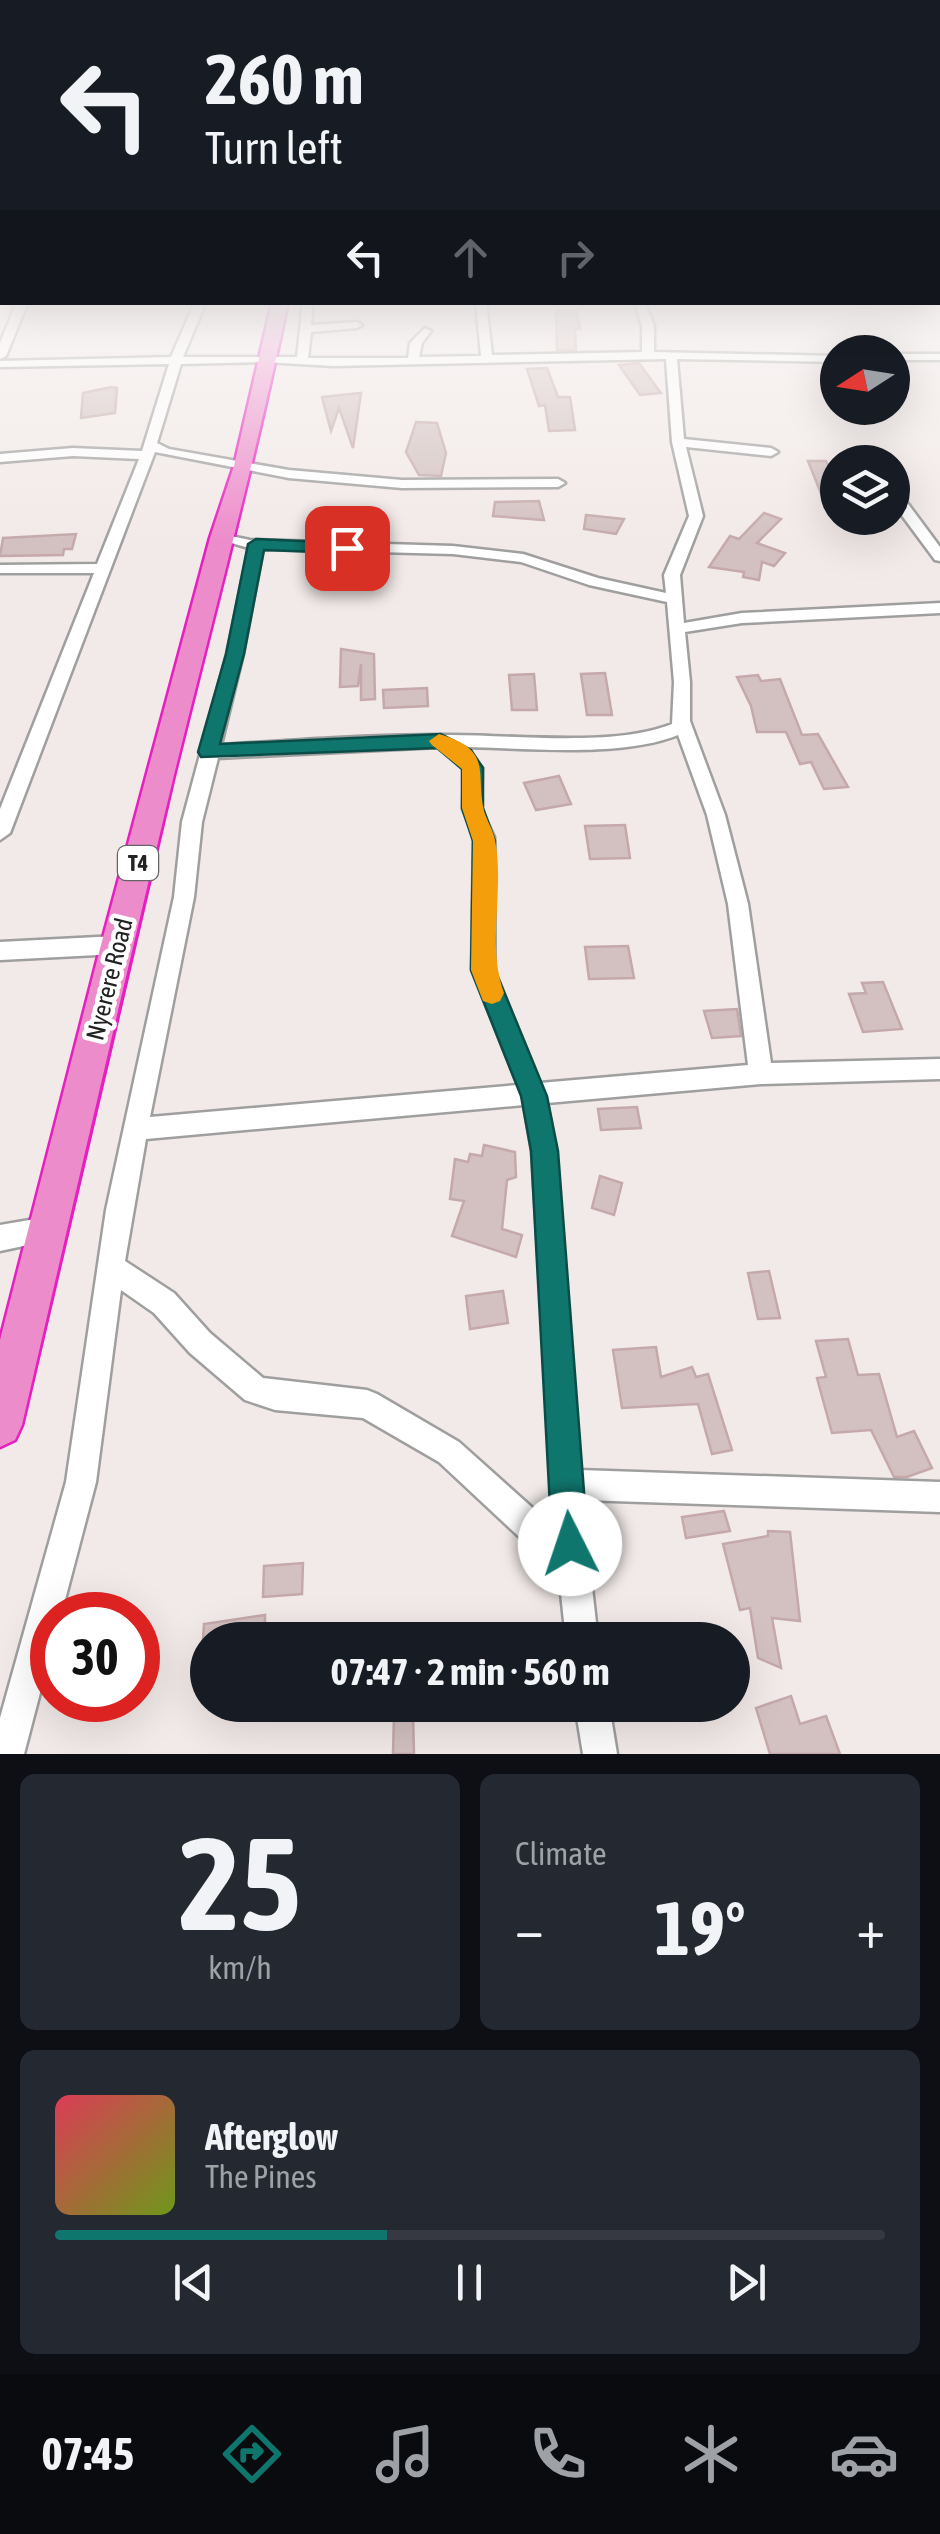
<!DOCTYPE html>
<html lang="en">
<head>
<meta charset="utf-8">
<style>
	:root { --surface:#171b24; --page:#242831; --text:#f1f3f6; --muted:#9ea1a6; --line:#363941; --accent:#0f766e }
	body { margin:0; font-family:"Asap Condensed",sans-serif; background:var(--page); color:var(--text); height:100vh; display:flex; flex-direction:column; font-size:38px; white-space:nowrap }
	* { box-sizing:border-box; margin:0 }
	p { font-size:32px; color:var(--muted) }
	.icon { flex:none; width:55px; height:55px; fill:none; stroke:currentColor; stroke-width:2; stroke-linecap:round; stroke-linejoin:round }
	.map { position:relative; height:1754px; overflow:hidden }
	.details { display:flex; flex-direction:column; gap:20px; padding:20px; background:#0d0f14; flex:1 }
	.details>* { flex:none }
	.hud { position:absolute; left:0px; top:0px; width:940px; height:305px; box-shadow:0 10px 40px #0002; background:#171b24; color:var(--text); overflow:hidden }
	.needle { width:65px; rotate:258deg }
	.controls { position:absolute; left:820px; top:335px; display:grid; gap:20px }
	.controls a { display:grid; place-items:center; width:90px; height:90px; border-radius:50%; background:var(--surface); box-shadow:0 10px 40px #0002; font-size:50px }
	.speed { position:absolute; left:30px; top:1592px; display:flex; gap:20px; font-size:50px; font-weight:700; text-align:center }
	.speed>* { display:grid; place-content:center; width:130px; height:130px; border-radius:50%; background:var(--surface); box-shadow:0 10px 40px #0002; line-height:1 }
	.speed .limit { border:15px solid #d22; background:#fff; color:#111 }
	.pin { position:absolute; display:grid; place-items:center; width:85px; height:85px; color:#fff; margin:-42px; border-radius:20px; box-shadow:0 5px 15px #0006 }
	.me { position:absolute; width:110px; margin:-55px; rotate:356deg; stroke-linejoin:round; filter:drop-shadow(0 0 8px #0008) }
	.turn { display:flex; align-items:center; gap:35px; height:210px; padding:0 40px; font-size:45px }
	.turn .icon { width:130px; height:130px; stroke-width:2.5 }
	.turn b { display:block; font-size:70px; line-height:85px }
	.lanes { display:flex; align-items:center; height:95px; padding:0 40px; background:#0003; justify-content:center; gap:50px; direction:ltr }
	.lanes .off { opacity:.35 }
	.big { font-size:75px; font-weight:700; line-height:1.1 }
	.details .tile { flex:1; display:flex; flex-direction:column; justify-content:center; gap:15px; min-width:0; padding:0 35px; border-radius:15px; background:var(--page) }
	.details .dial { align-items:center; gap:0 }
	.dial b { font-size:130px; line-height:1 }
	.song { display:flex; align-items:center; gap:30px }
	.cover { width:120px; height:120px; border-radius:15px; background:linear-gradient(135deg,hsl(350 70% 55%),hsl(80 70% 35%)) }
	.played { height:10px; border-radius:5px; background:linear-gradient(90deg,var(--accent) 40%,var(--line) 40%) }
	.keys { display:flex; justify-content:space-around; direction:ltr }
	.heat { display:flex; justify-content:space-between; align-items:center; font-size:55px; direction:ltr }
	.details .tiles { flex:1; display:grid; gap:20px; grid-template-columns:1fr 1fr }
	.tile:last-child { grid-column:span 2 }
	.trip { position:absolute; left:190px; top:1622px; width:560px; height:100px; border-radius:50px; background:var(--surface); box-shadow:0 10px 40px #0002; font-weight:700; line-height:100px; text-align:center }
	.menu { display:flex; height:160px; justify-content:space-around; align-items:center; background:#090b0e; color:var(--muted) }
	.menu .icon { width:70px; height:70px }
	.menu .selected { color:var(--accent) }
	.menu b { font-size:45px; color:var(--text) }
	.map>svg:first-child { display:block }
	.building { fill:#d3c1c1; stroke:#c5a9aa; stroke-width:2.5 }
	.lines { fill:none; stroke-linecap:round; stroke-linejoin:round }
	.minor-casing { stroke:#9f9f9f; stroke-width:5 }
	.highway-casing { stroke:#e61fc0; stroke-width:5 }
	.minor { fill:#fff; fill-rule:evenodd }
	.highway { fill:#ed8ccb; fill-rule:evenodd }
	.route { fill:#0f766e; stroke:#0a4d48; stroke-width:2.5 }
	.slow { fill:#f59e0b }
	.labels { text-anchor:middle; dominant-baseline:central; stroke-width:9; stroke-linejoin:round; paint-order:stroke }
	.shield { fill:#fff; stroke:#646464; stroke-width:2.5 }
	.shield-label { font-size:22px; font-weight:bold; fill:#222 }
	.street-label { font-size:25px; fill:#222; stroke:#fff }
</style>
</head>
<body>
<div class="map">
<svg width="940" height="1754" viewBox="0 0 940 1754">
	<rect width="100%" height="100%" fill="#f2eae8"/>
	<g class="building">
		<polygon points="556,311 577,311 580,329 575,330 576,350 557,350"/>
		<polygon points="639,363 655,385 661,393 640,395 619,365"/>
		<polygon points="547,368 558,397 570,397 575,430 549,431 545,405 539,406 527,369"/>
		<polygon points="111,387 117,388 115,413 81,418 83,393"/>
		<polygon points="361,393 353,448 339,408 331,431 322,397"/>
		<polygon points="416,422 437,423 446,453 441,476 419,475 406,452"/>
		<polygon points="808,461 826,461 838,482 838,496 822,496"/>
		<polygon points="539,501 544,520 493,516 495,502"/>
		<polygon points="764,513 781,519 757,543 785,553 774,566 762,562 759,580 743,577 744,572 709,567 730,536 739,539"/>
		<polygon points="586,515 624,519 616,534 584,529"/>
		<polygon points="341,524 378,524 377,539 309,538 308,527"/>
		<polygon points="76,534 72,549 64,549 63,555 0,556 3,538"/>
		<polygon points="341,649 374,654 375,699 361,700 361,664 358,686 340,687"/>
		<polygon points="605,673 612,715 587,715 581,674"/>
		<polygon points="534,674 537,710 512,710 509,675"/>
		<polygon points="758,675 761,681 780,679 802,735 818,734 848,787 824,789 811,762 800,764 786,732 757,732 751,706 737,677"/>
		<polygon points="427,688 428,706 384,708 383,690"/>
		<polygon points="559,776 571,804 536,810 524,783"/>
		<polygon points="625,825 630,858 590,859 585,826"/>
		<polygon points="628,946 634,978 589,979 585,947"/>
		<polygon points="883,982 902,1029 863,1032 849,994 866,993 862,983"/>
		<polygon points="737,1009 741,1036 712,1038 704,1011"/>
		<polygon points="637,1107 641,1128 601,1130 598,1109"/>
		<polygon points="484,1145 515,1152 516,1177 507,1180 502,1229 522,1235 516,1257 452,1236 464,1201 450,1199 455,1159 468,1162 470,1154 482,1156"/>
		<polygon points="600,1176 622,1183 614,1215 592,1208"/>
		<polygon points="769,1271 780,1318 758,1319 748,1273"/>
		<polygon points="503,1291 508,1323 470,1329 466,1296"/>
		<polygon points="848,1339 858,1375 879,1374 897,1437 914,1431 932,1468 907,1477 894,1477 871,1430 832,1433 817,1378 826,1377 816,1341"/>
		<polygon points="656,1347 661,1377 692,1367 696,1377 708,1374 732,1450 712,1454 698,1404 622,1408 613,1350"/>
		<polygon points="724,1511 730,1531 686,1538 682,1517"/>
		<polygon points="768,1531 790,1532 800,1621 772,1618 781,1668 758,1658 750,1608 740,1610 723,1544 768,1536"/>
		<polygon points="303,1563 302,1594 263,1597 264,1566"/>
		<polygon points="265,1615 265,1640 203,1640 204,1624"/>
		<polygon points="791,1696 800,1724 826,1716 840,1754 770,1754 756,1708"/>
		<polygon points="413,1714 414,1754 393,1754 394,1715"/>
	</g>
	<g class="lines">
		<defs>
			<g id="minor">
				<polygon points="17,302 28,302 6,356 0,359 0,343"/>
				<path d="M195 302H206L183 357H297L303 302H313L311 325 357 322 362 325 357 328 311 332 308 358H408L410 343 425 328 431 331 422 343 419 357 481 356 476 302H486L492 355 642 352V326L635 302H645L654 326V352L838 356V362L677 359 684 439 771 448 778 452 771 456 686 447 703 516 680 575 684 623 742 613 940 603V613L742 623 685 632 690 682V721L725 815 748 904 771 1063 940 1059V1079L761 1084 547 1103 556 1151 579 1470 940 1482V1512L582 1500 598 1640H566L560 1584 530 1547 439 1462 363 1418 275 1410 245 1400 190 1353 154 1313 121 1290 96 1482 61 1615H52V1647L24 1754H0V1718L66 1482 106 1210 174 897 182 822 227 654 249 548 214 538 221 534 250 540 453 546 523 554 598 578 666 593 664 575 689 516 672 442 666 359 333 366 265 362 181 364 157 443 169 449 289 470 402 480 558 479 565 483 558 487 402 488 289 478 155 452 10 833 0 840V809L94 573H0V565L97 564 139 459 73 456 0 462V454L73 448 142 451 169 364 0 367V361L171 357ZM263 549 453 554 521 562 589 585 667 602 674 682 672 724C612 748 509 734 443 735 369 735 295 740 221 745L243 654ZM678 735 707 815 728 904 748 1065 540 1083 494 970V837L481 809 482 768 464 747C525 748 622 758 678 735ZM439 747 464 769 463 809 474 837 472 970 518 1085 150 1117 194 897 202 822 218 758ZM524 1105 532 1151 555 1528 459 1442 377 1394 367 1390 263 1378 210 1333 174 1293 125 1261 146 1139Z"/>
				<rect x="892" y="354" width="48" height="6"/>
				<polygon points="892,488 897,489 940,547 940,561 935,560 892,502"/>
				<polygon points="117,936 124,939 128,945 124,951 117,954 0,960 0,942"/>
				<polygon points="47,1217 56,1221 60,1230 56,1239 0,1251 0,1225"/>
				<polygon points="575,1705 609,1705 617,1754 583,1754"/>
			</g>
			<path id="highway" d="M272 302H288C255 461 213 617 174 775 122 991 72 1208 22 1425L15 1440 0 1447V1340L101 945 210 538 234 466Z"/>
		</defs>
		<use href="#minor" class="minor-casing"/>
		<use href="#highway" class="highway-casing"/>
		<use href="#minor" class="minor"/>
		<use href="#highway" class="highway"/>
	</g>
	<linearGradient id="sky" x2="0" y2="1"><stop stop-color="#8dc6e0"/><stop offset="0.55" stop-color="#f9f6f5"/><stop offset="1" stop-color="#f9f6f5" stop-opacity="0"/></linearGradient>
	<rect width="940" height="540" fill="url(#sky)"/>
	<polygon class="route" points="256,539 347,543 356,548 347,553 264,550 244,654 220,744 441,734 471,750 483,768 483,808 495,841 495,970 547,1096 558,1151 588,1544 582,1556 570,1561 558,1556 552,1544 531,1151 521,1096 471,970 473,841 462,808 462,769 437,748 201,757 198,752 226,654 248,544"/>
	<path class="slow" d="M439 734C494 750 475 772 484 811 487 821 493 830 495 840 505 891 486 944 504 993L500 1001 492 1004 483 1001 471 970 473 841 462 808V769L432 745 429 741Z"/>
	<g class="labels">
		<rect class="shield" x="118" y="846" width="40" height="34" rx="8"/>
		<g class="shield-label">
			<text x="138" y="863">T4</text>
		</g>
		<g class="street-label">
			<text transform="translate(109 979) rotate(-76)">Nyerere Road</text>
		</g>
	</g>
</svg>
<div class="controls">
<a><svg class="needle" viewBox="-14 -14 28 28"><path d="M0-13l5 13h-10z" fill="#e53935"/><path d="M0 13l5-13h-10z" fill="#9ea1a6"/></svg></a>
<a><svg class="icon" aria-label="layers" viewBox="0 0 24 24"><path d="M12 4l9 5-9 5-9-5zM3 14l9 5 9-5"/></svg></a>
</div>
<div class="speed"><div class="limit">30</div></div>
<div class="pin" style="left:347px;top:548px;background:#d93025"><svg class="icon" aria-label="arrive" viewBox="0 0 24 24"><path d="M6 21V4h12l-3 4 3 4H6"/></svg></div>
<svg class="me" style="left:570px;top:1544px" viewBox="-20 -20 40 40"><circle r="19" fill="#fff"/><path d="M0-13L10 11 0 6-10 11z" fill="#0f766e"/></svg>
<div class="trip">07:47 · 2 min · 560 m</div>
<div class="hud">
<div class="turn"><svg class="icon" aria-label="left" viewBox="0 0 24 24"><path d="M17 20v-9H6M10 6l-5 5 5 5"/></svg><div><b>260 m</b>Turn left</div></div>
<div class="lanes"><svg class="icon" aria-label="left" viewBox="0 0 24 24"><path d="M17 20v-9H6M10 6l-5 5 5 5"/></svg><svg class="icon off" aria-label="ahead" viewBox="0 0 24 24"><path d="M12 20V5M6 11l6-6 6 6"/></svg><svg class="icon off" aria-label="right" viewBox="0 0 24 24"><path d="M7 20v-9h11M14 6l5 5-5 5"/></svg></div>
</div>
</div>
<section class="details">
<div class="tiles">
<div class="tile dial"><b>25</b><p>km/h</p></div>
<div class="tile"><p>Climate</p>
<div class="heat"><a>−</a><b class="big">19°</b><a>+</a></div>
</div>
<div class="tile">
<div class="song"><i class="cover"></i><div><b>Afterglow</b><p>The Pines</p></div></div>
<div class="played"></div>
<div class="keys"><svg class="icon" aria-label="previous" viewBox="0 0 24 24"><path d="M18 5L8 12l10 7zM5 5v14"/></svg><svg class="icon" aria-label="pause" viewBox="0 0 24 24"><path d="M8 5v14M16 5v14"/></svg><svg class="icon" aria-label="next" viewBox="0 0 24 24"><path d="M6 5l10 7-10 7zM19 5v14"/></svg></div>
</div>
</div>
</section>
<nav class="menu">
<b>07:45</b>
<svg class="icon selected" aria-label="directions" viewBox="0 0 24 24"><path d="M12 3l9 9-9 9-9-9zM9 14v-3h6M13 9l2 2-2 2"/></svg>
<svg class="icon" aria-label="music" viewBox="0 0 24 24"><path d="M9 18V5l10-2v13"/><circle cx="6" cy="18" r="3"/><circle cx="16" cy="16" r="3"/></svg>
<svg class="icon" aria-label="phone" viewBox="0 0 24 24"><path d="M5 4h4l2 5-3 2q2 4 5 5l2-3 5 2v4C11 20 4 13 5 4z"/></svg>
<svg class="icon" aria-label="climate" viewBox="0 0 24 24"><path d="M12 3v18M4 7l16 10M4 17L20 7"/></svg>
<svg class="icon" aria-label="car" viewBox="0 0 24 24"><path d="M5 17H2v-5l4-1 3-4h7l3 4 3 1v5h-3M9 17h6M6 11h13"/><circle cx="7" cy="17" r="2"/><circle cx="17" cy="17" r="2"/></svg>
</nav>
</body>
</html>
